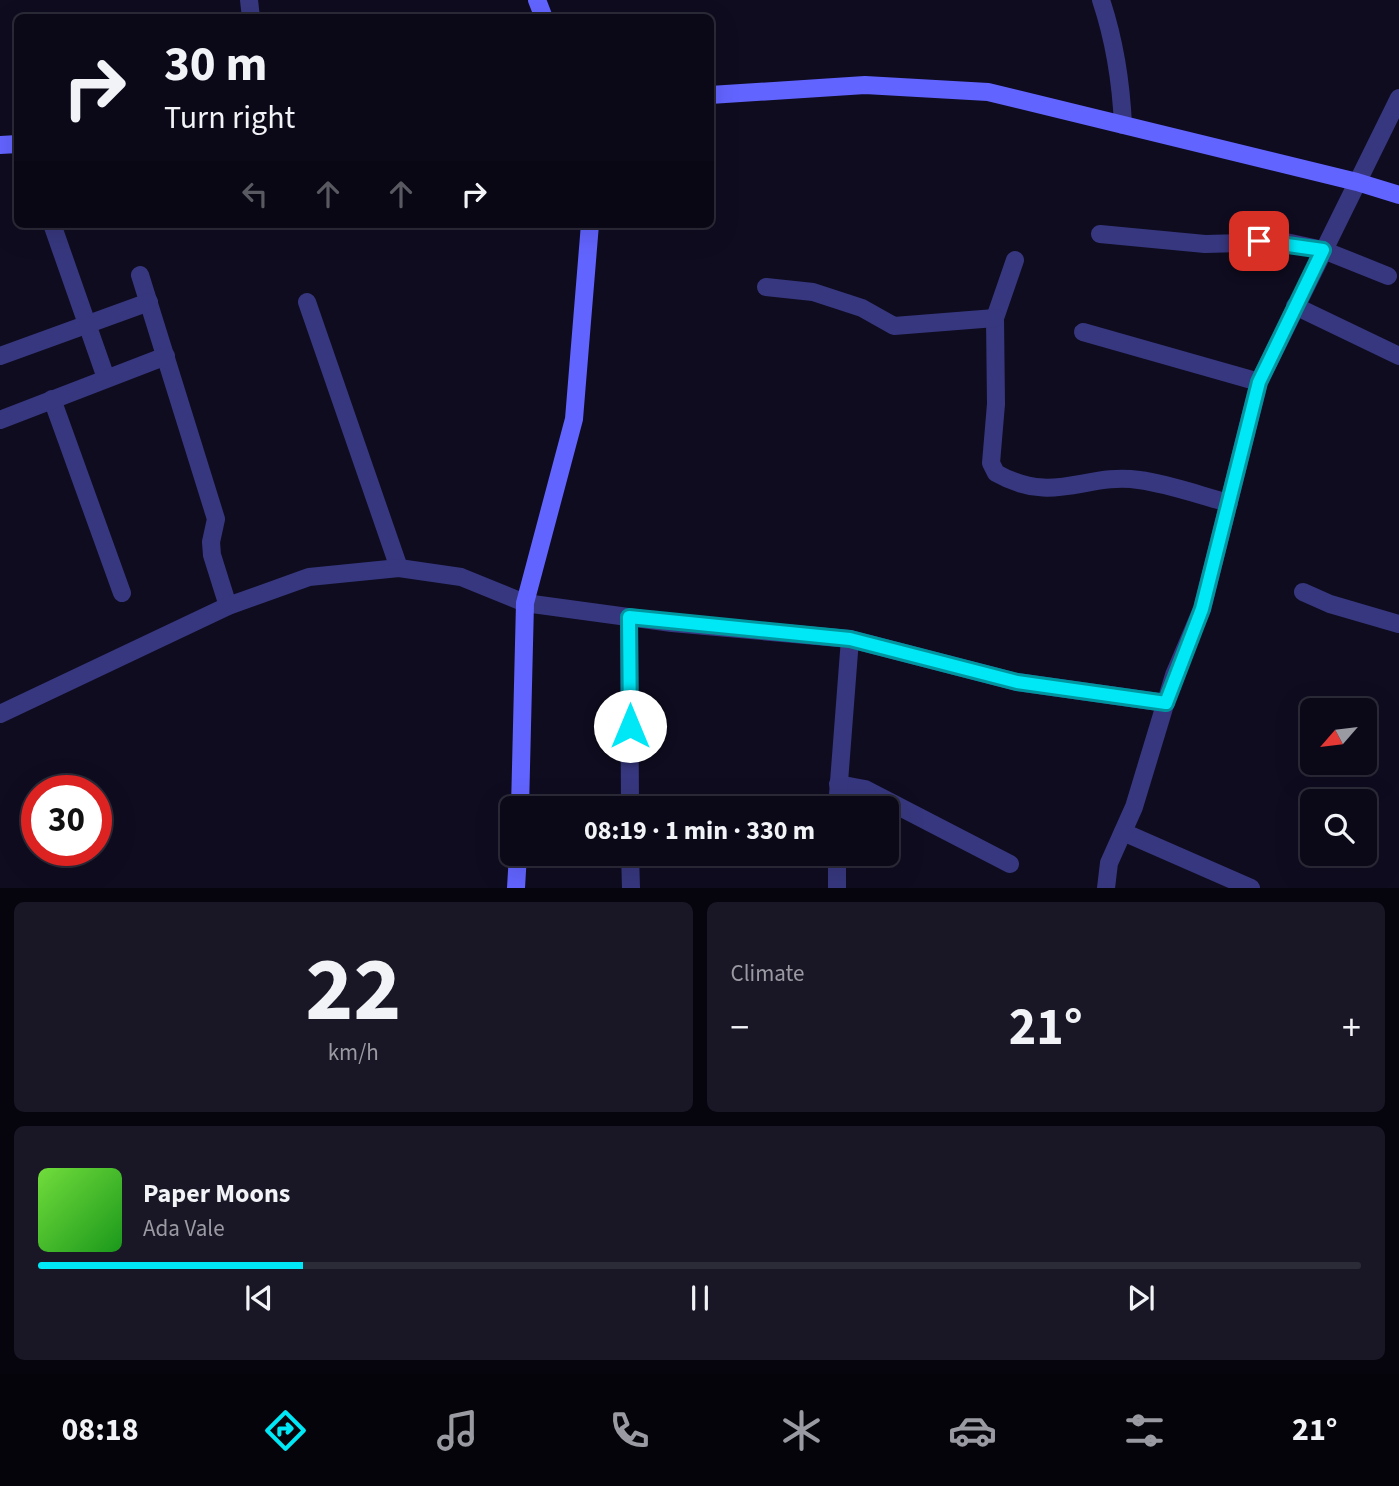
<!DOCTYPE html>
<html lang="en">
<head>
<meta charset="utf-8">
<style>
	:root { --surface:#0b0918; --page:#191725; --text:#f1f3f6; --muted:#9a9aa2; --line:#2b2a37; --accent:#00e7f6 }
	body { margin:0; font-family:"Source Sans 3",sans-serif; background:var(--page); color:var(--text); height:100vh; display:flex; flex-direction:column; font-size:26px; white-space:nowrap }
	* { box-sizing:border-box; margin:0 }
	p { font-size:23px; color:var(--muted) }
	.icon { flex:none; width:38px; height:38px; fill:none; stroke:currentColor; stroke-width:2; stroke-linecap:round; stroke-linejoin:round }
	.map { position:relative; height:888px; overflow:hidden }
	.drawer { display:flex; flex-direction:column; gap:14px; padding:14px; background:#06050d; flex:1 }
	.drawer>* { flex:none }
	.top-card { position:absolute; left:14px; top:14px; width:700px; height:214px; border-radius:10px; box-shadow:0 7px 28px #0002,0 0 0 2px var(--line); background:#0b0918; color:var(--text); overflow:hidden }
	.needle { width:46px; rotate:242deg }
	.controls { position:absolute; left:1300px; top:698px; display:grid; gap:14px }
	.controls a { display:grid; place-items:center; width:77px; height:77px; border-radius:10px; background:var(--surface); box-shadow:0 7px 28px #0002,0 0 0 2px var(--line); font-size:35px }
	.speed { position:absolute; left:21px; top:775px; display:flex; gap:14px; font-size:35px; font-weight:700; text-align:center }
	.speed>* { display:grid; place-content:center; width:91px; height:91px; border-radius:50%; background:var(--surface); box-shadow:0 7px 28px #0002,0 0 0 2px var(--line); line-height:1 }
	.speed .limit { border:10px solid #d22; background:#fff; color:#111 }
	.pin { position:absolute; display:grid; place-items:center; width:60px; height:60px; color:#fff; margin:-30px; border-radius:14px; box-shadow:0 4px 10px #0006 }
	.me { position:absolute; width:77px; margin:-38px; rotate:0deg; stroke-linejoin:round; filter:drop-shadow(0 0 5px #0008) }
	.turn { display:flex; align-items:center; gap:24px; height:147px; padding:0 35px; font-size:32px }
	.turn .icon { width:91px; height:91px; stroke-width:2.5 }
	.turn b { display:block; font-size:49px; line-height:60px }
	.lanes { display:flex; align-items:center; height:66px; padding:0 35px; background:#0003; justify-content:center; gap:35px; direction:ltr }
	.lanes .off { opacity:.35 }
	.big { font-size:52px; font-weight:700; line-height:1.1 }
	.drawer .widget { flex:1; display:flex; flex-direction:column; justify-content:center; gap:10px; min-width:0; padding:0 24px; border-radius:10px; background:var(--page) }
	.drawer .dial { align-items:center; gap:0 }
	.dial b { font-size:91px; line-height:1 }
	.song { display:flex; align-items:center; gap:21px }
	.cover { width:84px; height:84px; border-radius:10px; background:linear-gradient(135deg,hsl(100 70% 55%),hsl(120 70% 35%)) }
	.played { height:7px; border-radius:4px; background:linear-gradient(90deg,var(--accent) 20%,var(--line) 20%) }
	.keys { display:flex; justify-content:space-around; direction:ltr }
	.heat { display:flex; justify-content:space-between; align-items:center; font-size:38px; direction:ltr }
	.drawer .tiles { flex:1; display:grid; gap:14px; grid-template-columns:1fr 1fr }
	.widget:last-child { grid-column:span 2 }
	.trip { position:absolute; left:500px; top:796px; width:399px; height:70px; border-radius:10px; background:var(--surface); box-shadow:0 7px 28px #0002,0 0 0 2px var(--line); font-weight:700; line-height:70px; text-align:center }
	.tab-bar { display:flex; height:112px; justify-content:space-around; align-items:center; background:#04040a; color:var(--muted) }
	.tab-bar .icon { width:49px; height:49px }
	.tab-bar .active { color:var(--accent) }
	.tab-bar b { font-size:32px; color:var(--text) }
	.map>svg:first-child { display:block }
	.lines { fill:none; stroke-linecap:round; stroke-linejoin:round }
	.street { stroke:#37377f; stroke-width:18 }
	.secondary { stroke:#6264ff; stroke-width:18 }
	.route-casing { stroke:#0096a0; stroke-width:18 }
	.route { stroke:#00e7f6; stroke-width:12 }
</style>
</head>
<body>
<div class="map">
<svg width="1399" height="888" viewBox="0 0 1399 888">
	<rect width="100%" height="100%" fill="#0f0c20"/>
	<g class="lines">
		<g class="street">
			<polyline points="249,0 251,18"/>
			<path d="M1101 0C1115 42 1121 81 1123 125"/>
			<polyline points="52,224 106,378"/>
			<polyline points="1100,234 1205,244 1286,242 1323,250 1388,276"/>
			<path d="M1015 260 995 318 996 404 991 463 996 473C1054 506 1086 472 1139 480 1169 484 1199 495 1229 503"/>
			<polyline points="140,275 216,519 211,542 212,555 228,606"/>
			<polyline points="766,287 813,292 862,308 894,326 995,318"/>
			<polyline points="307,302 399,568"/>
			<polyline points="1295,306 1399,356"/>
			<polyline points="1083,332 1259,382"/>
			<polyline points="0,356 149,302"/>
			<polyline points="52,399 122,593"/>
			<polyline points="0,420 166,356"/>
			<polyline points="1303,592 1330,604 1399,624"/>
			<polyline points="629,617 630,808"/>
			<polyline points="0,714 228,606 309,577 399,568 461,577 525,603 672,623 850,639 1017,682 1166,703"/>
			<polyline points="838,784 865,789 1010,864"/>
			<polyline points="837,808 850,639"/>
			<polyline points="1123,832 1251,888"/>
			<polyline points="630,854 631,888"/>
			<polyline points="837,888 837,854"/>
			<polyline points="1106,888 1109,863 1134,807 1174,675 1202,609 1259,382 1399,98"/>
		</g>
		<g class="secondary">
			<polyline points="537,0 544,18"/>
			<polyline points="710,95 865,85 988,92 1357,182 1399,195"/>
			<polyline points="0,145 18,144"/>
			<polyline points="520,808 525,603 574,419 590,224"/>
			<polyline points="516,888 518,854"/>
		</g>
	</g>
	<g class="lines">
		<defs>
			<polyline id="route" points="630,726 629,617 850,639 1017,682 1166,703 1202,609 1259,382 1323,250 1259,241"/>
		</defs>
		<use href="#route" class="route-casing"/>
		<use href="#route" class="route"/>
	</g>
</svg>
<div class="controls">
<a><svg class="needle" viewBox="-14 -14 28 28"><path d="M0-13l5 13h-10z" fill="#e53935"/><path d="M0 13l5-13h-10z" fill="#9a9aa2"/></svg></a>
<a><svg class="icon" aria-label="search" viewBox="0 0 24 24"><circle cx="10" cy="10" r="6"/><path d="M15 15l6 6"/></svg></a>
</div>
<div class="speed"><div class="limit">30</div></div>
<div class="pin" style="left:1259px;top:241px;background:#d93025"><svg class="icon" aria-label="arrive" viewBox="0 0 24 24"><path d="M6 21V4h12l-3 4 3 4H6"/></svg></div>
<svg class="me" style="left:630px;top:726px" viewBox="-20 -20 40 40"><circle r="19" fill="#fff"/><path d="M0-13L10 11 0 6-10 11z" fill="#00e7f6"/></svg>
<div class="trip">08:19 · 1 min · 330 m</div>
<div class="top-card">
<div class="turn"><svg class="icon" aria-label="right" viewBox="0 0 24 24"><path d="M7 20v-9h11M14 6l5 5-5 5"/></svg><div><b>30 m</b>Turn right</div></div>
<div class="lanes"><svg class="icon off" aria-label="left" viewBox="0 0 24 24"><path d="M17 20v-9H6M10 6l-5 5 5 5"/></svg><svg class="icon off" aria-label="ahead" viewBox="0 0 24 24"><path d="M12 20V5M6 11l6-6 6 6"/></svg><svg class="icon off" aria-label="ahead" viewBox="0 0 24 24"><path d="M12 20V5M6 11l6-6 6 6"/></svg><svg class="icon" aria-label="right" viewBox="0 0 24 24"><path d="M7 20v-9h11M14 6l5 5-5 5"/></svg></div>
</div>
</div>
<section class="drawer">
<div class="tiles">
<div class="widget dial"><b>22</b><p>km/h</p></div>
<div class="widget"><p>Climate</p>
<div class="heat"><a>−</a><b class="big">21°</b><a>+</a></div>
</div>
<div class="widget">
<div class="song"><i class="cover"></i><div><b>Paper Moons</b><p>Ada Vale</p></div></div>
<div class="played"></div>
<div class="keys"><svg class="icon" aria-label="previous" viewBox="0 0 24 24"><path d="M18 5L8 12l10 7zM5 5v14"/></svg><svg class="icon" aria-label="pause" viewBox="0 0 24 24"><path d="M8 5v14M16 5v14"/></svg><svg class="icon" aria-label="next" viewBox="0 0 24 24"><path d="M6 5l10 7-10 7zM19 5v14"/></svg></div>
</div>
</div>
</section>
<nav class="tab-bar">
<b>08:18</b>
<svg class="icon active" aria-label="directions" viewBox="0 0 24 24"><path d="M12 3l9 9-9 9-9-9zM9 14v-3h6M13 9l2 2-2 2"/></svg>
<svg class="icon" aria-label="music" viewBox="0 0 24 24"><path d="M9 18V5l10-2v13"/><circle cx="6" cy="18" r="3"/><circle cx="16" cy="16" r="3"/></svg>
<svg class="icon" aria-label="phone" viewBox="0 0 24 24"><path d="M5 4h4l2 5-3 2q2 4 5 5l2-3 5 2v4C11 20 4 13 5 4z"/></svg>
<svg class="icon" aria-label="climate" viewBox="0 0 24 24"><path d="M12 3v18M4 7l16 10M4 17L20 7"/></svg>
<svg class="icon" aria-label="car" viewBox="0 0 24 24"><path d="M5 17H2v-5l4-1 3-4h7l3 4 3 1v5h-3M9 17h6M6 11h13"/><circle cx="7" cy="17" r="2"/><circle cx="17" cy="17" r="2"/></svg>
<svg class="icon" aria-label="filters" viewBox="0 0 24 24"><path d="M4 7h16M4 17h16"/><circle cx="9" cy="7" r="2"/><circle cx="15" cy="17" r="2"/></svg>
<b>21°</b>
</nav>
</body>
</html>
